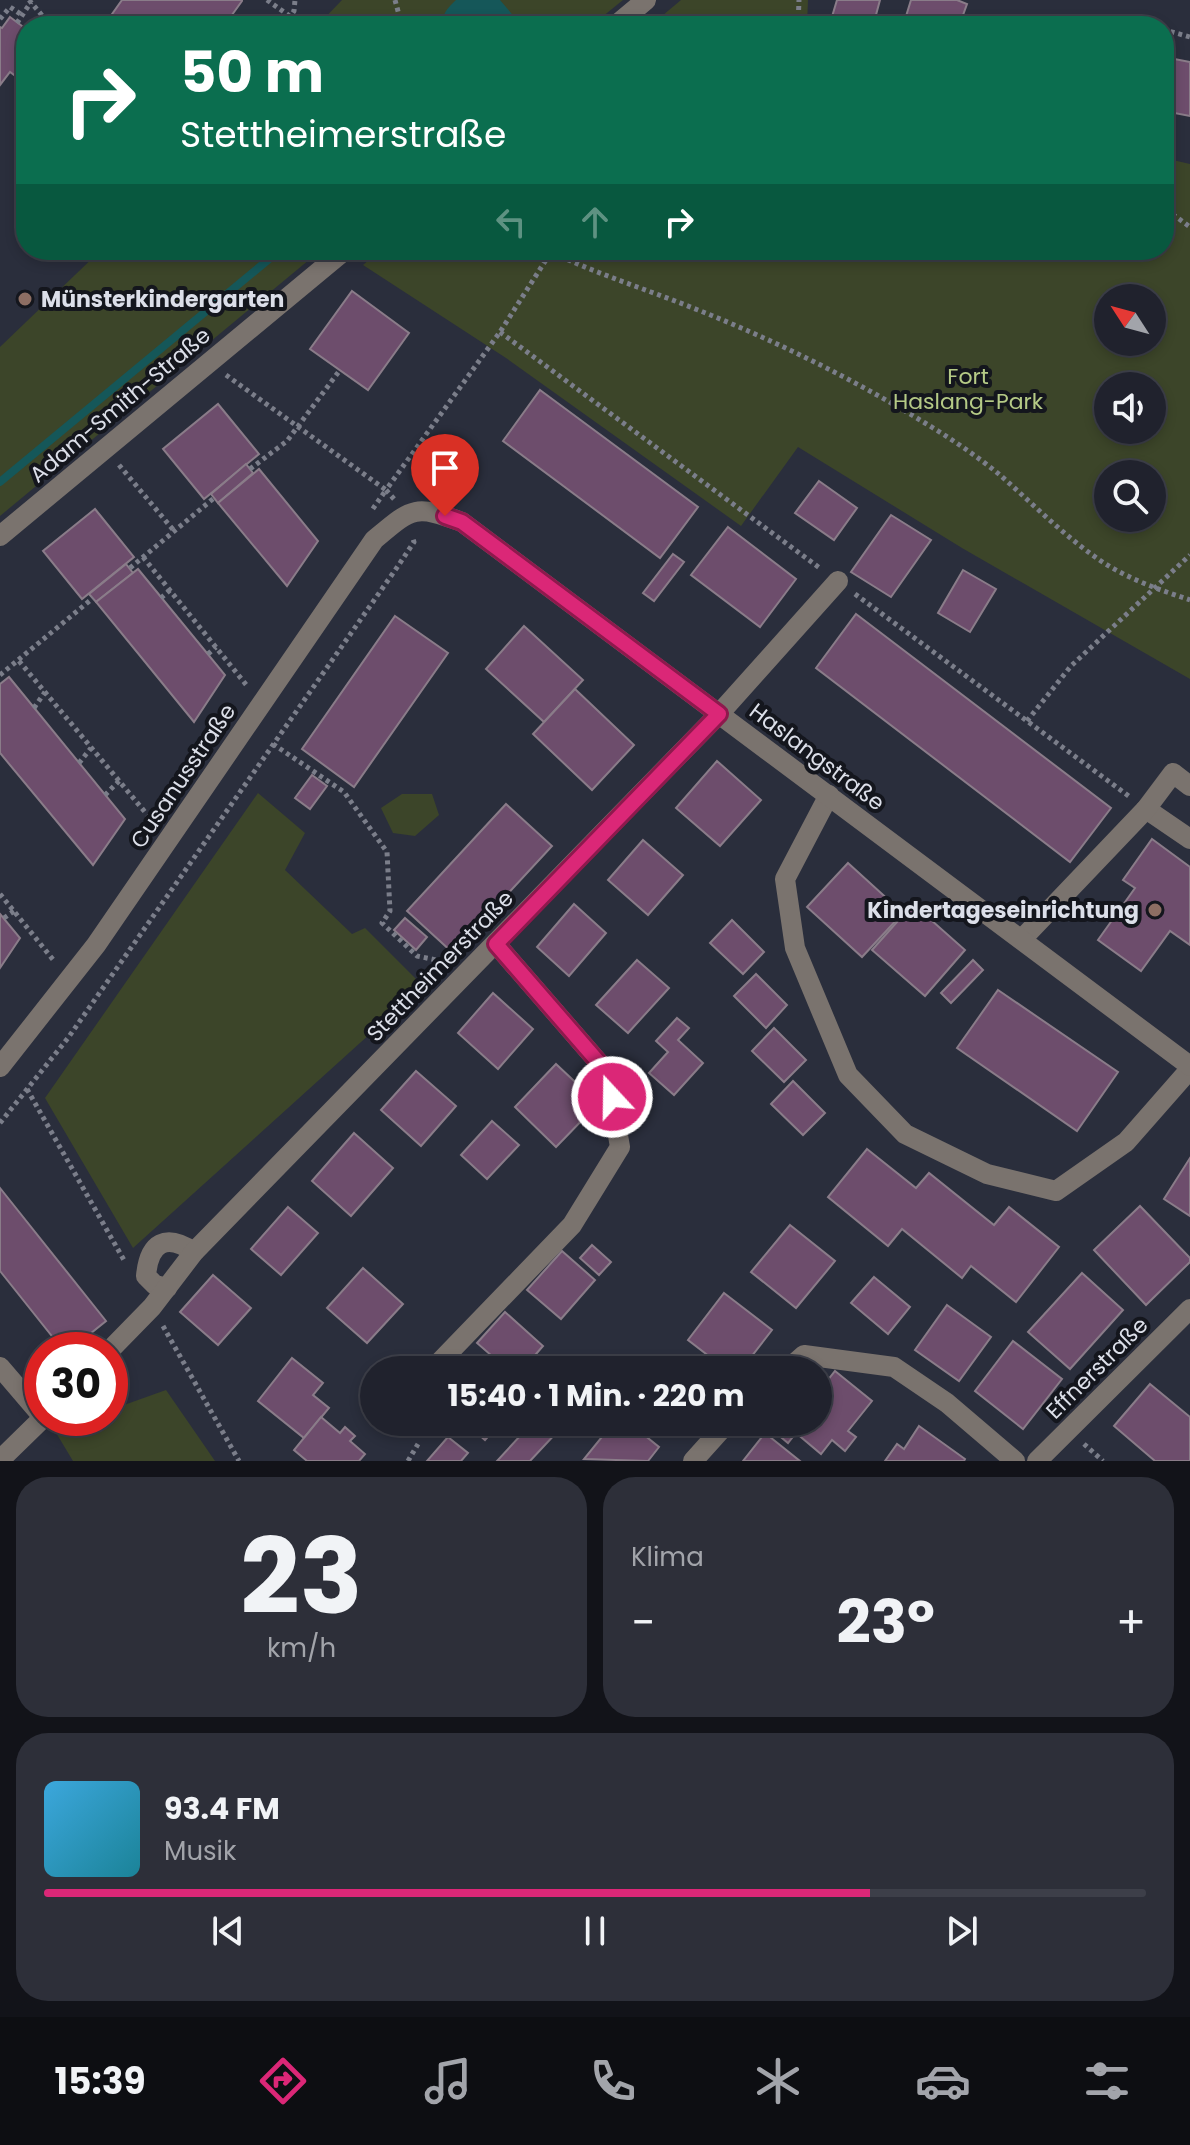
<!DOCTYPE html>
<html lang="de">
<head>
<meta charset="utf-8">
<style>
	:root { --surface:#20222d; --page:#2d2f39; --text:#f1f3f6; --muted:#a2a4aa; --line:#3d3f49; --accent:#db2777 }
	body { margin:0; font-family:Poppins,sans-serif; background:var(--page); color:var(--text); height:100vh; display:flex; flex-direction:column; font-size:30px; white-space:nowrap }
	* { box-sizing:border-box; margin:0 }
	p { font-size:26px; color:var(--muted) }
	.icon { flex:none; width:44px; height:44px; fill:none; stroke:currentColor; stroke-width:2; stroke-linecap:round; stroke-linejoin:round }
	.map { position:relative; height:1461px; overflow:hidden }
	.side { display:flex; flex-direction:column; gap:16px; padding:16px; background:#121319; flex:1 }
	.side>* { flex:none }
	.banner { position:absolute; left:16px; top:16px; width:1158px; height:244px; border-radius:32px; box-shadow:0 4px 12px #0003,0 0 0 2px var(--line); background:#0b6e4f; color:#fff; overflow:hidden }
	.needle { width:52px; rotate:306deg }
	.controls { position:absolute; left:1094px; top:284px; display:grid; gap:16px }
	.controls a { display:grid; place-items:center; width:72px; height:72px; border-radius:50%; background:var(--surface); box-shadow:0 4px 12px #0003,0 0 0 2px var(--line); font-size:40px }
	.speed { position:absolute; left:24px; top:1332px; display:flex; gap:16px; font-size:40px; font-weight:700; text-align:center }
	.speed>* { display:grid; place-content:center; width:104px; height:104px; border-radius:50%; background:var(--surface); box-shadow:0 4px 12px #0003,0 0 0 2px var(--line); line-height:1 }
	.speed .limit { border:12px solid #d22; background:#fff; color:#111 }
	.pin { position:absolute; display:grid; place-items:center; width:68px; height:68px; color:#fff; margin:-82px -34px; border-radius:50% 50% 50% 0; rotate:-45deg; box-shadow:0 0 8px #0007 }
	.pin .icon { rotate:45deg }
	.me { position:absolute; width:88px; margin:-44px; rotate:339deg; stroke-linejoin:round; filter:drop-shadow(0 0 6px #0008) }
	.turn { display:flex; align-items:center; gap:28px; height:168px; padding:0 32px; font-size:36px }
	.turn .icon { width:104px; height:104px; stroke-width:2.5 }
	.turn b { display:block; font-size:56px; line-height:68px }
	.lanes { display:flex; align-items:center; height:76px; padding:0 32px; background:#0003; justify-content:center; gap:40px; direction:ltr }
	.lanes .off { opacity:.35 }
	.big { font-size:60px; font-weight:700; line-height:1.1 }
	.side .card { flex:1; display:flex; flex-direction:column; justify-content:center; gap:12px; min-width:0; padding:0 28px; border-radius:32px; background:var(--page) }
	.side .dial { align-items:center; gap:0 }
	.dial b { font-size:104px; line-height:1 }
	.song { display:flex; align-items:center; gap:24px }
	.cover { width:96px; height:96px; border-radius:12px; background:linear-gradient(135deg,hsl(200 70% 55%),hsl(190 70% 35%)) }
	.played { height:8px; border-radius:4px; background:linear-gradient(90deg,var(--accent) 75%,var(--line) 75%) }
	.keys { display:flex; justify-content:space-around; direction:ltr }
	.heat { display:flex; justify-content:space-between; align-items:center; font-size:44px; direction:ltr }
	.side .tiles { flex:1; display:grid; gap:16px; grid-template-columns:1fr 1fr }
	.card:last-child { grid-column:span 2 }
	.trip { position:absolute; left:360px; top:1356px; width:472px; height:80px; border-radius:40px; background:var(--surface); box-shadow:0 4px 12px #0003,0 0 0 2px var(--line); font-weight:700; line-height:80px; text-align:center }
	.tabs { display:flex; height:128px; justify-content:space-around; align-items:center; background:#0d0e12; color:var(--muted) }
	.tabs .icon { width:56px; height:56px }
	.tabs .active { color:var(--accent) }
	.tabs b { font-size:36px; color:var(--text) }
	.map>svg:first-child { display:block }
	.green { fill:#3c4529; fill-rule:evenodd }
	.water { fill:#155759 }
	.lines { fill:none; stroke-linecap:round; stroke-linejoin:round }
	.stream { stroke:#155759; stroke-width:8 }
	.building { fill:#6d4d6c; stroke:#8a7c89; stroke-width:2 }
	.path { stroke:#7b7e8a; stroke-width:5; stroke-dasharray:4 4; stroke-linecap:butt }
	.minor { stroke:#7a736e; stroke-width:20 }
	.route-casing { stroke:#8e194d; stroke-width:20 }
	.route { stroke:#db2777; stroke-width:14 }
	.education-dot { fill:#8d6e63; stroke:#14161d; stroke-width:3 }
	.labels { text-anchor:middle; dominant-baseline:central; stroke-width:8; stroke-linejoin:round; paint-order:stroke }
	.poi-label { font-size:22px; font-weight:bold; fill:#dcdfe9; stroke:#14161d; text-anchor:start }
	.park-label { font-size:22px; fill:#b5ca86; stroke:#14161d }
	.street-label { font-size:22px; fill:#dcdfe9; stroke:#14161d }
</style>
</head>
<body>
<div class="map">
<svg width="1190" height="1461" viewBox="0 0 1190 1461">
	<rect width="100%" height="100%" fill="#2a2e3c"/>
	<g class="green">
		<polygon points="342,0 623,0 591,26 317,26"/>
		<polygon points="681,0 808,0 807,26 650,26"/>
		<path d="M1164 158 1190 164V679L962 548 798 447 741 526 506 358 363 265 381 250H1164ZM1152 298V342H1108V298ZM1152 386V430H1108V386ZM1152 474V518H1108V474Z"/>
		<polygon points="101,250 321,250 0,516 0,347"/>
		<polygon points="258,793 305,833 285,870 352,934 365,928 423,986 133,1248 45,1098"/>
		<polygon points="402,794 432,794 439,815 415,836 393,833 381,808"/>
		<polygon points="166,1390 215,1461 73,1461 55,1431 89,1418 110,1418 110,1410"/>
	</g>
	<path class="water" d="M456 0H500L522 26H443C441 14 448 8 456 0Z"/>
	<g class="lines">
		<polyline class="stream" points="0,482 280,250"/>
	</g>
	<g class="building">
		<polygon points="122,0 242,0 242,1 224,26 124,26 110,17"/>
		<polygon points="837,0 880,0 873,26 851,26 831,20"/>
		<polygon points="911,0 957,0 967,4 959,26 903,26"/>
		<polygon points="10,17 26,29 26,84 10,72 0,85 0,27 2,28"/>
		<polygon points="1164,57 1190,62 1190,116 1164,111"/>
		<polygon points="352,291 409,333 368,390 310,349"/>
		<polygon points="540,390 698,507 660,558 503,441"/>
		<polygon points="218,404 259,454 204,499 163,449"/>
		<polygon points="246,464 253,473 218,503 211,494"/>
		<polygon points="259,469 318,541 287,586 218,503"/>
		<polygon points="819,481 857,508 834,540 795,513"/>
		<polygon points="95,509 134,557 82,599 43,551"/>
		<polygon points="891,515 931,540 891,597 851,572"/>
		<polygon points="728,527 796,579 760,627 691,575"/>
		<polygon points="673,554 684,562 654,601 643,593"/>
		<polygon points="126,564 133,573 96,602 89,594"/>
		<polygon points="138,569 225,675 194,722 96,602"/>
		<polygon points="963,570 996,589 970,632 938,613"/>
		<polygon points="856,614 1111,808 1070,862 816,668"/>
		<polygon points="395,616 448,653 354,787 302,749"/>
		<polygon points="524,626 583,680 544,722 486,669"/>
		<polygon points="9,677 125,819 93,865 0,753 0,684"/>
		<polygon points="575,689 634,745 592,790 533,734"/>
		<polygon points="717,761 761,800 720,846 676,808"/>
		<polygon points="312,775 327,786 310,809 295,798"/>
		<polygon points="506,804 552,846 453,953 407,911"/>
		<polygon points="1152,839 1190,867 1190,945 1170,931 1141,971 1098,940 1135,888 1123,880"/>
		<polygon points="643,840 683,875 648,915 608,880"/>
		<polygon points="848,863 903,913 862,957 807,907"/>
		<polygon points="574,904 606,933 569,976 537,947"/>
		<polygon points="913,904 965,950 925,996 872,950"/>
		<polygon points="0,914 20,938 0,968"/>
		<polygon points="405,918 427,937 416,950 394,930"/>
		<polygon points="732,920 764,952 743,974 710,943"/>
		<polygon points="637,960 669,988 628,1033 596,1005"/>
		<polygon points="973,960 983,970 951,1003 941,993"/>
		<polygon points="756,974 787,1005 766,1028 734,996"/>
		<polygon points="998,990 1118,1072 1077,1131 957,1048"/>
		<polygon points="493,993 533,1029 498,1069 458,1033"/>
		<polygon points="677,1018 689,1028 678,1040 703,1063 674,1095 649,1073 668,1052 656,1041"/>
		<polygon points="774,1028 806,1060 784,1082 752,1051"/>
		<polygon points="556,1064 590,1096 589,1113 556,1147 515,1107"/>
		<polygon points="416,1071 456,1106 421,1146 381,1110"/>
		<polygon points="793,1081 825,1113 803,1135 771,1104"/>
		<polygon points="492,1121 519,1145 487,1179 461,1155"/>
		<polygon points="354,1133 393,1168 351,1216 312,1181"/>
		<polygon points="867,1149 916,1188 929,1173 994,1225 1009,1207 1059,1247 1016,1302 971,1266 962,1278 902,1229 888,1246 828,1197"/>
		<polygon points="1190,1158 1190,1216 1164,1199"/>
		<polygon points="0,1188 106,1321 70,1350 63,1350 0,1271"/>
		<polygon points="1140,1206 1190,1258 1190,1262 1146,1305 1094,1250"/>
		<polygon points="288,1207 318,1233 281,1275 251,1249"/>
		<polygon points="790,1225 835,1261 796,1308 751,1272"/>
		<polygon points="592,1245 611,1262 599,1275 580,1258"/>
		<polygon points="562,1251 595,1280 561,1319 527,1290"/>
		<polygon points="363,1268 403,1304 367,1343 327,1308"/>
		<polygon points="1082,1273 1123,1310 1070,1369 1028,1332"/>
		<polygon points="213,1275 251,1308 218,1345 180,1312"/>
		<polygon points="874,1277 910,1307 888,1334 851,1303"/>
		<polygon points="724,1293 772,1330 741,1370 727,1370 688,1340"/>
		<polygon points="947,1305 991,1337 959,1381 915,1350"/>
		<polygon points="505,1312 543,1346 522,1370 508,1370 477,1343"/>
		<polygon points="1013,1341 1062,1379 1023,1429 975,1391"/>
		<polygon points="671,1356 687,1370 659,1370"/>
		<polygon points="292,1358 323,1383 313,1395 329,1408 304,1438 258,1401"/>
		<polygon points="835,1371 872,1401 848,1431 856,1437 845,1451 832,1440 821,1454 796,1433 788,1443 771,1429 777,1422 818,1422 818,1388 820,1390"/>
		<polygon points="1150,1384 1190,1417 1190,1461 1155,1461 1114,1426"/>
		<polygon points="321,1417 340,1433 345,1427 355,1436 350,1441 365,1454 359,1461 307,1461 294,1450"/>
		<polygon points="470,1422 501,1422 485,1440 468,1425"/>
		<polygon points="533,1422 548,1422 558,1431 530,1461 497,1461"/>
		<polygon points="614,1422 628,1422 659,1447 648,1461 584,1459"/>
		<polygon points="919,1426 965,1459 964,1461 885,1461 897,1444 904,1449"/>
		<polygon points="765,1433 800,1461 743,1461"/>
		<polygon points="448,1437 468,1453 461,1461 427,1461"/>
	</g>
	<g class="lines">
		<g class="path">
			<polyline points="29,0 51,26"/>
			<polyline points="267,0 291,17"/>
			<polyline points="395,0 402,26"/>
			<polyline points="0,19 10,7 22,15"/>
			<polyline points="17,23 31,2"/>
			<polyline points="284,26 294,11 295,0"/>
			<polyline points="798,26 799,0"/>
			<polyline points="1164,32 1165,30 1190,37"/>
			<polyline points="1164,214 1175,216 1190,227"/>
			<polyline points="500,332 821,569"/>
			<polyline points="226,375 386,490 372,510"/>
			<polyline points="119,465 175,532"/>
			<polyline points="250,469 287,441 340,370"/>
			<path d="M394 499 386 490 500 332 551 252C599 275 649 290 698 310 776 341 853 379 925 423 950 438 977 456 1000 475 1033 504 1064 536 1101 561 1128 579 1160 590 1190 600"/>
			<polyline points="143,557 248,687"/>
			<polyline points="130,568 214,498"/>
			<polyline points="855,594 1130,797"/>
			<polyline points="161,598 170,590"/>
			<polyline points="208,654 216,647"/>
			<polyline points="19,661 155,824"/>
			<polyline points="0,675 93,598"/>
			<polyline points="34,708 45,692"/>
			<polyline points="1027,721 1071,666 1190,555"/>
			<polyline points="273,744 344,792 387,852 390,911 382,923 417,956 446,962"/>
			<polyline points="79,763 91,748"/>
			<polyline points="105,795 119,781"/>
			<polyline points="0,894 55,962"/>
			<polyline points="4,918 14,911"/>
			<polyline points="27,1089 125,1262"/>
			<polyline points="0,1123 68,1038 398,566 414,542 412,536"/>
			<polyline points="163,1326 239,1461"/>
			<polyline points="1084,1444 1103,1461"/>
			<polyline points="408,1461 418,1444"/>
		</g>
		<g class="minor">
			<polyline points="615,26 646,0"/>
			<polyline points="0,536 345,250"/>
			<polyline points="829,795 785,879 795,948 848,1075 905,1134 987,1174 1056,1191 1126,1142 1190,1069"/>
			<polyline points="1146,809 1190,839"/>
			<polyline points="1022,939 1146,809 1173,773 1190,786"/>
			<path d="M0 1067 96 945 374 540C412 508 414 504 462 522L1190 1066"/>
			<path d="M167 1288 155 1285 146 1276C149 1242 166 1233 194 1252"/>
			<polyline points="110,1350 152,1307 194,1252 719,714 838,581"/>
			<polyline points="0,1367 42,1416"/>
			<polyline points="432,1370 572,1225 620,1147 607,1072 496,944"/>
			<polyline points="787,1370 804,1355 894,1367 947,1403 1015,1461"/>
			<polyline points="425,1422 429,1426 434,1422"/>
			<polyline points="0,1460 43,1418"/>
			<polyline points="693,1461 728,1422"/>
			<polyline points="1037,1461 1190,1309"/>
		</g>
	</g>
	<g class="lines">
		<defs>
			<polyline id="route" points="445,516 462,522 719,714 496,944 607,1072 612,1097"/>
		</defs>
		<use href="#route" class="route-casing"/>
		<use href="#route" class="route"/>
	</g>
	<g class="education-dot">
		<circle cx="25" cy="299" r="8"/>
		<circle cx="1155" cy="910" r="8"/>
	</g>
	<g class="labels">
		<g class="poi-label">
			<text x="41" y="299">Münsterkindergarten</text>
			<text x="1139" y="910" text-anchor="end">Kindertageseinrichtung</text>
		</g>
		<g class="park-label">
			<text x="968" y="376">Fort<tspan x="968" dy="25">Haslang-Park</tspan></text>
		</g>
		<g class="street-label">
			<text transform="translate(120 405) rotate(-40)">Adam-Smith-Straße</text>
			<text transform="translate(817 757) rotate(37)">Haslangstraße</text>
			<text transform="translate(183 776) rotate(-56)">Cusanusstraße</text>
			<text transform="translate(440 966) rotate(-46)">Stettheimerstraße</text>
			<text transform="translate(1097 1368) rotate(-45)">Effnerstraße</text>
		</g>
	</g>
</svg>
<div class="controls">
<a><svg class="needle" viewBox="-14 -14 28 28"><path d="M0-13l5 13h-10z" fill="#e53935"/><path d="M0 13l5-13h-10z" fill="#a2a4aa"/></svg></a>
<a><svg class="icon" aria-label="sound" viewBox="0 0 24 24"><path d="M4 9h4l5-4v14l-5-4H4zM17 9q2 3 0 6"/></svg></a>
<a><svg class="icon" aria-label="search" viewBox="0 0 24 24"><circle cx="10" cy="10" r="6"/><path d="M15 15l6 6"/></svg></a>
</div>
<div class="speed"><div class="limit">30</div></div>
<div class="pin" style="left:445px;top:516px;background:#d93025"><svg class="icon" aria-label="arrive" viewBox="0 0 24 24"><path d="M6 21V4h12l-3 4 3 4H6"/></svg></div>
<svg class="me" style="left:612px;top:1097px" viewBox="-20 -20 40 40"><circle r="17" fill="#db2777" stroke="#fff" stroke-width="3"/><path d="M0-11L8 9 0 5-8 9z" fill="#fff"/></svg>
<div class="trip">15:40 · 1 Min. · 220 m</div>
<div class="banner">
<div class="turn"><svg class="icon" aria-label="right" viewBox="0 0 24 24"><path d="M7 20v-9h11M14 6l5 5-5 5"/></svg><div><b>50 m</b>Stettheimerstraße</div></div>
<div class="lanes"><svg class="icon off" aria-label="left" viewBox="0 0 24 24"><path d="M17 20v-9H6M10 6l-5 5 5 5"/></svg><svg class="icon off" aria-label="ahead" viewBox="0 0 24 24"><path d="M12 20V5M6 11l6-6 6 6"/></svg><svg class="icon" aria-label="right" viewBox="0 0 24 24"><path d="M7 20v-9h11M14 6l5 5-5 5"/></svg></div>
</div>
</div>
<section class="side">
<div class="tiles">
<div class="card dial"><b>23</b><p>km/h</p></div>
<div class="card"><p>Klima</p>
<div class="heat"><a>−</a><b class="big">23°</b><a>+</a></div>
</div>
<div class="card">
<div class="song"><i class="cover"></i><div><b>93.4 FM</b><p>Musik</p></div></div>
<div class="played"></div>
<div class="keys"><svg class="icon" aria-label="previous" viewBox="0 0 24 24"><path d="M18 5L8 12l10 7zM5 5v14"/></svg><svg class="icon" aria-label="pause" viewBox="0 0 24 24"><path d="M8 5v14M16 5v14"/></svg><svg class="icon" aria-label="next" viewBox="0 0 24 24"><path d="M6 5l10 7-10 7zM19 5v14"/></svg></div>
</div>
</div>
</section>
<nav class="tabs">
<b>15:39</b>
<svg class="icon active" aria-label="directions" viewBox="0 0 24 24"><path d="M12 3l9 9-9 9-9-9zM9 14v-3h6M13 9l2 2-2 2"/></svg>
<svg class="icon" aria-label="music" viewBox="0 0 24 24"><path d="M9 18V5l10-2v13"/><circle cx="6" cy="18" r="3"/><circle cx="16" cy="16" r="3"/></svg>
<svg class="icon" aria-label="phone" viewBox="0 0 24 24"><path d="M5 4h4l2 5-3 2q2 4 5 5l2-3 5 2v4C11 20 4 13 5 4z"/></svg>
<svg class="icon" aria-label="climate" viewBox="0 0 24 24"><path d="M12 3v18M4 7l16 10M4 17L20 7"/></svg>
<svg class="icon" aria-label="car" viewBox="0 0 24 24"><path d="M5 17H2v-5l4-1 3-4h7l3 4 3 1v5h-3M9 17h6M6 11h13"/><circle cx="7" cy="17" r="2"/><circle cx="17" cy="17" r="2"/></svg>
<svg class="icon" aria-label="filters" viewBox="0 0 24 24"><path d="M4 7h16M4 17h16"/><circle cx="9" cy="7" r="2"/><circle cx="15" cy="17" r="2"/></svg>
</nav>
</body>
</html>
